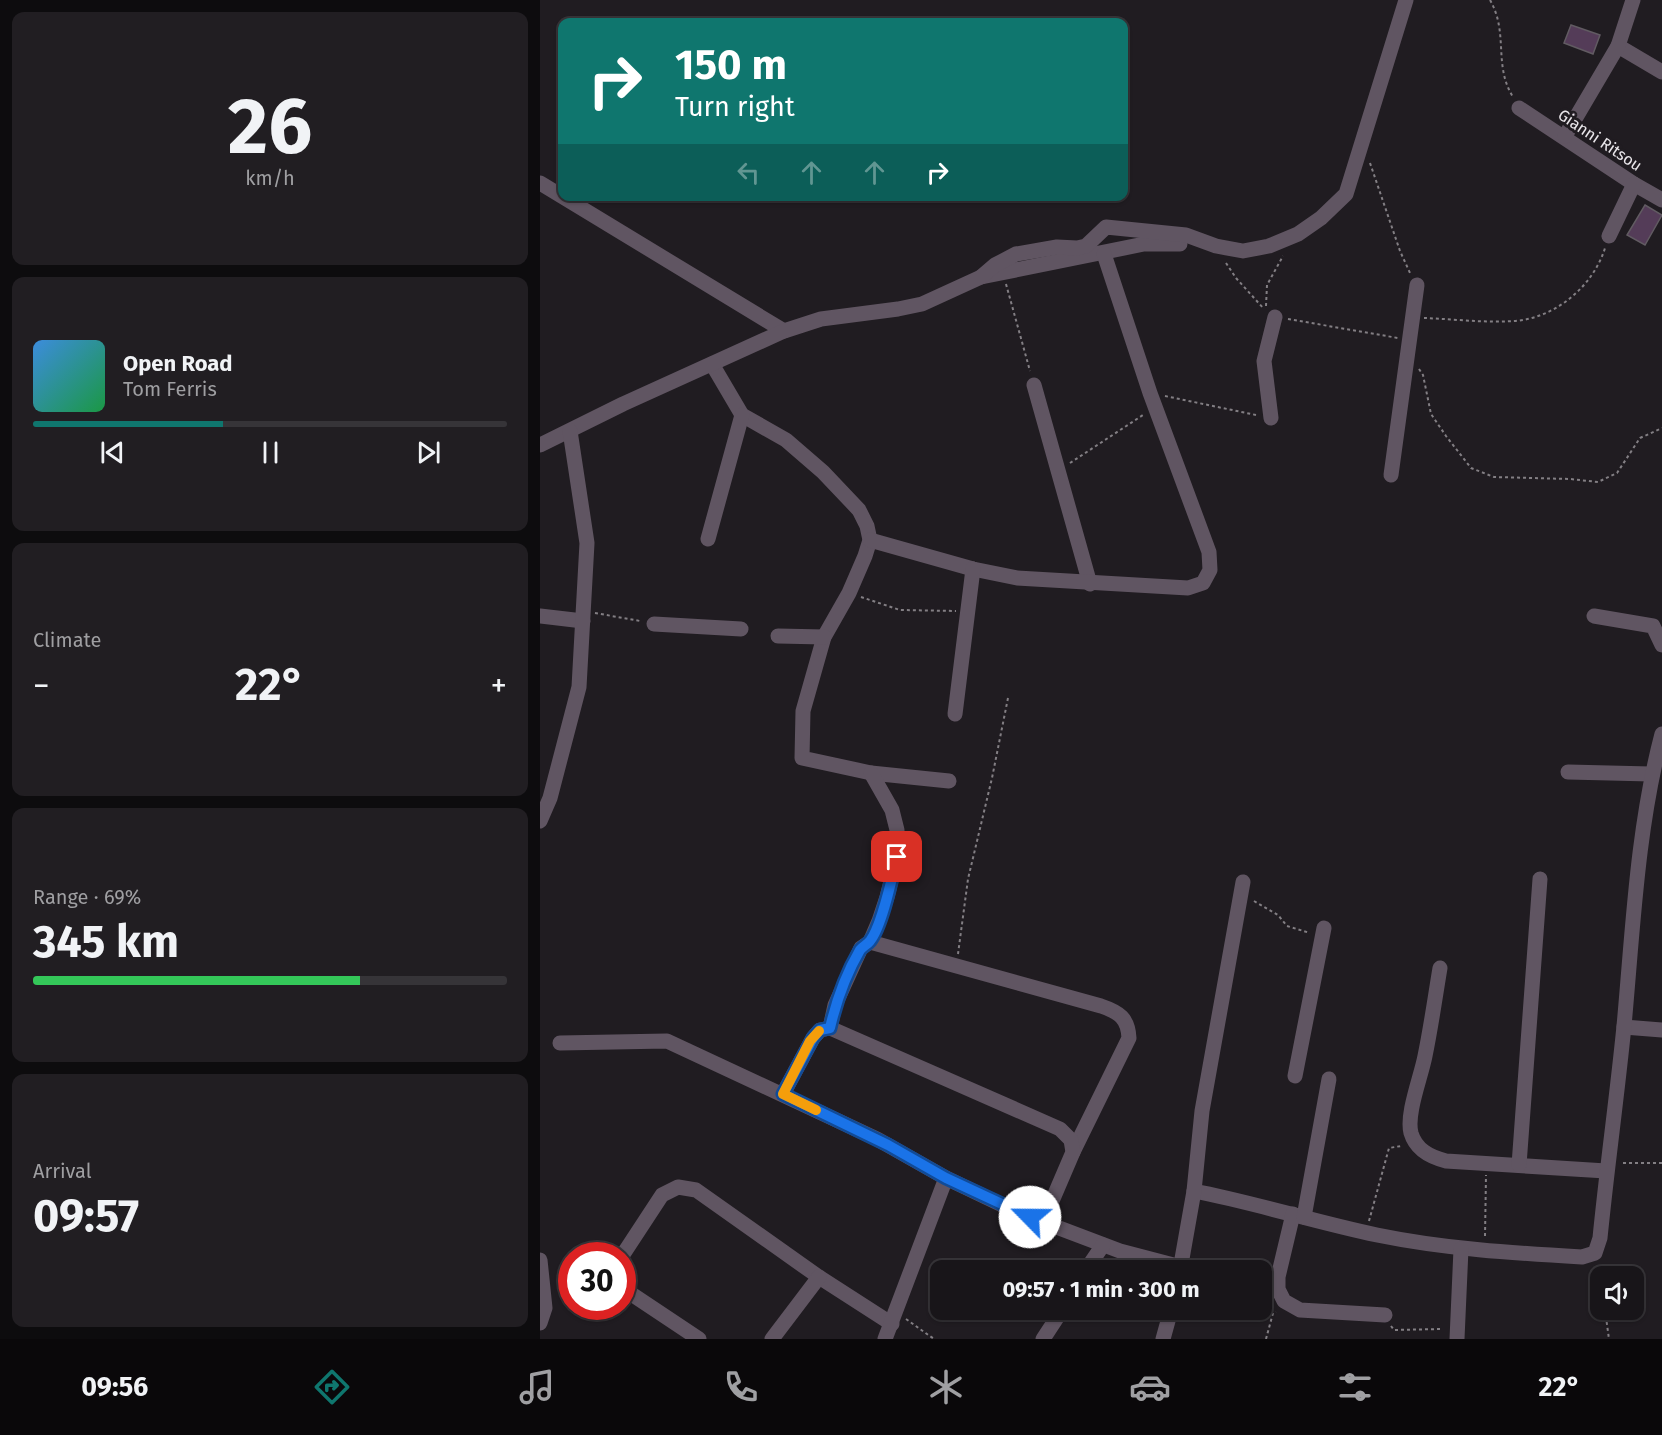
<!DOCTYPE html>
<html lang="en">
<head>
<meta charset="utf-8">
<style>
	:root { --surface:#181519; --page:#211e22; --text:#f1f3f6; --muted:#9f9fa2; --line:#363438; --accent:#0f766e }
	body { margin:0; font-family:"Fira Sans",sans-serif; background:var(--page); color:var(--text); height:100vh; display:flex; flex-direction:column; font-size:22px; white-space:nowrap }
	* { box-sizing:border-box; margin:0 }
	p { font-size:20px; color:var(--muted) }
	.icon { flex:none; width:33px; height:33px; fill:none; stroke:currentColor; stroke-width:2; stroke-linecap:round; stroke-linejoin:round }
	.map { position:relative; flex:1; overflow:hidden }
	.drawer { display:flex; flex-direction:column; gap:12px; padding:12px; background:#0d0c0e; width:540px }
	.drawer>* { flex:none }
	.banner { position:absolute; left:18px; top:18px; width:570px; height:183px; border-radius:12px; box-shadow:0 2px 4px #0004,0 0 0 2px var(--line); background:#0f766e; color:#fff; overflow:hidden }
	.controls { position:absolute; left:1050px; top:1266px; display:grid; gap:12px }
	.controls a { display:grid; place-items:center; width:54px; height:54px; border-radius:12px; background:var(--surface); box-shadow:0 2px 4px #0004,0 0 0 2px var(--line); font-size:30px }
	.speed { position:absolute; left:18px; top:1242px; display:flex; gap:12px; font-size:30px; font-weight:700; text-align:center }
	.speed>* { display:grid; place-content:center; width:78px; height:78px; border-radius:50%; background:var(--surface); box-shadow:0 2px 4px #0004,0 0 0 2px var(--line); line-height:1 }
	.speed .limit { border:9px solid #d22; background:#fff; color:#111 }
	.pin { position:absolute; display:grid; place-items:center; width:51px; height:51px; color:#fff; margin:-26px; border-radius:12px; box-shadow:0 3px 9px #0006 }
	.me { position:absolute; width:66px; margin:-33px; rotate:293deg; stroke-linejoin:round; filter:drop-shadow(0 0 4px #0008) }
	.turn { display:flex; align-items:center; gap:21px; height:126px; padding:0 18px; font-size:27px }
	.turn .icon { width:78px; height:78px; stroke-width:2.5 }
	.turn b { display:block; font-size:42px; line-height:51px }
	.lanes { display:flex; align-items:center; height:57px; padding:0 18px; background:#0003; justify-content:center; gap:30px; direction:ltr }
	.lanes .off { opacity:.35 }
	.big { font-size:45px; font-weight:700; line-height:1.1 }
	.drawer .widget { flex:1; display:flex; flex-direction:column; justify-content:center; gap:9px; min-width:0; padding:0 21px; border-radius:12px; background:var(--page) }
	.drawer .dial { align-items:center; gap:0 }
	.dial b { font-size:78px; line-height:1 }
	.song { display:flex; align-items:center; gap:18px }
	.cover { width:72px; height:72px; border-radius:9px; background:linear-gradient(135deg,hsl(210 70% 55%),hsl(140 70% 35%)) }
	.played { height:6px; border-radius:3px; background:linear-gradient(90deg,var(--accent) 40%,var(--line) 40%) }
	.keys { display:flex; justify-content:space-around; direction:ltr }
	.heat { display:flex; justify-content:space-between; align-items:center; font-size:33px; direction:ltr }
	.charge { height:9px; border-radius:4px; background:linear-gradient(90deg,#34c759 69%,var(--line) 0) }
	.trip { position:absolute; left:390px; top:1260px; width:342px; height:60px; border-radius:12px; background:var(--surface); box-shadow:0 2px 4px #0004,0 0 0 2px var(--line); font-weight:700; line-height:60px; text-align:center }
	.tab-bar { display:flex; height:96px; justify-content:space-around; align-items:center; background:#0a080a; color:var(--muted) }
	.tab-bar .icon { width:42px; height:42px }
	.tab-bar .active { color:var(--accent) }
	.tab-bar b { font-size:27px; color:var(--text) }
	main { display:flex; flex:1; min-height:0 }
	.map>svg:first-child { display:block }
	.building { fill:#543c58; stroke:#615b62; stroke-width:1.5 }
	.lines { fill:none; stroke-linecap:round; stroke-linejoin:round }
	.path { stroke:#837f84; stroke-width:2; stroke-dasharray:3 3; stroke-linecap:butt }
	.minor { stroke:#605562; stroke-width:15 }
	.route-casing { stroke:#114b97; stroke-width:15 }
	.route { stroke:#1a73e8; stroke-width:10 }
	.slow { stroke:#f59e0b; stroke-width:10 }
	.labels { text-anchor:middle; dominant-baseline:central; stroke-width:6; stroke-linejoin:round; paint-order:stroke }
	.street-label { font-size:16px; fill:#e9e6ea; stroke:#201c21 }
</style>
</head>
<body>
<main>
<section class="drawer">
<div class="widget dial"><b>26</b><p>km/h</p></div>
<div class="widget">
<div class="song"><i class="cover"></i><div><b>Open Road</b><p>Tom Ferris</p></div></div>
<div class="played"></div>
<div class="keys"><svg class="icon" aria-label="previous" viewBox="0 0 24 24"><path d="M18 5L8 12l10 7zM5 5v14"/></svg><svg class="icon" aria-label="pause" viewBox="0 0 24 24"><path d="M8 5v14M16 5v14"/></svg><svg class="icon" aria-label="next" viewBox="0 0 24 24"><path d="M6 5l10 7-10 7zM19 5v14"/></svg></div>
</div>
<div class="widget"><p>Climate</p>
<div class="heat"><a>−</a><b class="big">22°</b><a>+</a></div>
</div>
<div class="widget"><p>Range · 69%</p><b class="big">345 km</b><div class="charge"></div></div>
<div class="widget"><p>Arrival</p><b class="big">09:57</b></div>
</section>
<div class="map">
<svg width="1122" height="1339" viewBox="0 0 1122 1339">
	<rect width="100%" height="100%" fill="#201c21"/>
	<g class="building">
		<polygon points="1031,25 1060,35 1053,54 1024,43"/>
		<polygon points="1105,205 1122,215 1105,245 1087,235"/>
	</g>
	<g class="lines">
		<g class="path">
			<path d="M950 0C969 33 953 65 973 97"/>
			<polyline points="830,163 860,251 870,273"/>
			<polyline points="686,263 696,278 724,309"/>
			<polyline points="466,284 490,371"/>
			<polyline points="726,306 727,285 743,256"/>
			<path d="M884 318C913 319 943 323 973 321 1014 319 1053 287 1065 248"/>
			<polyline points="748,319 858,338"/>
			<polyline points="879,369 883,375 891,414 906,436 931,468 954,477 1030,479 1058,482 1077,473 1100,438 1122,428"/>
			<polyline points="625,396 716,415"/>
			<polyline points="530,463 603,415"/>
			<polyline points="321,597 360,610 416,611"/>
			<polyline points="55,613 100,621"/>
			<polyline points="714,901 738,915 747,926 770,933"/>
			<polyline points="418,954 428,879 452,778 468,698"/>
			<polyline points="1083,1163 1122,1163"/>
			<polyline points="829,1221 849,1148 861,1146"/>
			<polyline points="945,1236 946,1175"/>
			<polyline points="1056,1266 1060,1279"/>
			<polyline points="1065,1310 1069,1339"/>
			<polyline points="366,1319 394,1339"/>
			<polyline points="851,1326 854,1330 903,1329"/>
			<polyline points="726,1339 733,1313 736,1312"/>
		</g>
		<g class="minor">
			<polyline points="1078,46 1122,72"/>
			<polyline points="979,108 1094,184 1122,200"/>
			<polyline points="1025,136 1078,46 1093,0"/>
			<polyline points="0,183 244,331"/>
			<polyline points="1069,236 1094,184"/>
			<polyline points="441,277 604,244 640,244"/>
			<polyline points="172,364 202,415 246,440 283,472 319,510 327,526 330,540 325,556 309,593 284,637 263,711 262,758 331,773 409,781"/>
			<polyline points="494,385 550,584"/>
			<polyline points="731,418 724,361 735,317"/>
			<polyline points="0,445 83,404 244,331 281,319 358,309 382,304 441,277 455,265 476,254 517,247 537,248 546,246 566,227 646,235 676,246 703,251 729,246 758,234 781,218 806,194 866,0"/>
			<polyline points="851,475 877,285"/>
			<polyline points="168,539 202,415"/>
			<polyline points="330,540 433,569 477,578 648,588 663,583 670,570 669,552 610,393 564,254"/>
			<polyline points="0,616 43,621"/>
			<polyline points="1054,616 1113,626 1122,645"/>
			<polyline points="114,624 201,629"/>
			<polyline points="238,636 284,637"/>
			<polyline points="415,714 433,569"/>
			<polyline points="1028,772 1111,774"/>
			<polyline points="0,821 10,798 39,687 47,543 30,431"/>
			<path d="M330 942 561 1006C579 1012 588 1018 589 1038L533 1152"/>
			<path d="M900 968C895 998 891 1027 885 1056 881 1077 866 1114 871 1133 876 1150 890 1157 906 1161L1066 1171"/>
			<polyline points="1084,1027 1122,1030"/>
			<polyline points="290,1028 295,1005 321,948 330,942 339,921 347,897 357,857 357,830 352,810 331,773"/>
			<polyline points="20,1043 127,1041 337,1139 406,1178 477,1212 580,1251 641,1267"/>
			<polyline points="755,1076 784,928"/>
			<polyline points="243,1094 273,1038 280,1030 290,1028 520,1129 531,1140 533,1152 503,1222"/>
			<polyline points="979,1165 1000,879"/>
			<path d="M654 1191C716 1203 775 1222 837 1235 905 1249 973 1253 1042 1257L1055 1253 1060 1238C1067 1167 1077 1097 1084 1026 1093 928 1097 829 1122 734"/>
			<polyline points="753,1214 738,1277 738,1289 744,1301 760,1310 845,1315"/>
			<polyline points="764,1217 789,1079"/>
			<polyline points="82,1256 122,1195 138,1187 156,1190 279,1277 352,1324"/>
			<polyline points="0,1260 5,1308 0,1323"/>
			<polyline points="546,1270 563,1245"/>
			<polyline points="640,1270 654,1191 662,1111 703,882"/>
			<polyline points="82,1282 87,1291 159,1339"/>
			<polyline points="232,1339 279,1277"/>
			<polyline points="345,1339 406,1178"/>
			<polyline points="503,1339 522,1310"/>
			<polyline points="623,1339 631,1310"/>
			<polyline points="917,1339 921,1249"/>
		</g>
	</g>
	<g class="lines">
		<defs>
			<path id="route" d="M357 857C352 878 342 926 330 941 327 945 323 946 320 950 306 974 296 1002 290 1028L280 1030 273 1038 243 1094 348 1145 406 1178 490 1217"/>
		</defs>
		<use href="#route" class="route-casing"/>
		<use href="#route" class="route"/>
		<polyline class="slow" points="276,1110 243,1094 270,1041 279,1031"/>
	</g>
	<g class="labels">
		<g class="street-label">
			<text transform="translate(1060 140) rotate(34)">Gianni Ritsou</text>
		</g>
	</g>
</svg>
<div class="controls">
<a><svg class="icon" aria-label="sound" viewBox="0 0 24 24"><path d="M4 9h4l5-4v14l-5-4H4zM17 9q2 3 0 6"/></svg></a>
</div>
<div class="speed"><div class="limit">30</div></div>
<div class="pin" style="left:357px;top:857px;background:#d93025"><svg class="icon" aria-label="arrive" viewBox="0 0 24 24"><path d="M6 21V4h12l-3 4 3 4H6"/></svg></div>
<svg class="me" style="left:490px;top:1217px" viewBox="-20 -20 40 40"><circle r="19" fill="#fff"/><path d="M0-13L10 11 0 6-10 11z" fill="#1a73e8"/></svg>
<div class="trip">09:57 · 1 min · 300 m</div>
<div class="banner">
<div class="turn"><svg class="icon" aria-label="right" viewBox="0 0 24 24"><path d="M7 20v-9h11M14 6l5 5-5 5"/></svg><div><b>150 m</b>Turn right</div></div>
<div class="lanes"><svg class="icon off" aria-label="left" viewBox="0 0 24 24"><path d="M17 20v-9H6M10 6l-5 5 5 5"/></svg><svg class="icon off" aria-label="ahead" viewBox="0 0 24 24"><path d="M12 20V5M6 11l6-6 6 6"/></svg><svg class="icon off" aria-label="ahead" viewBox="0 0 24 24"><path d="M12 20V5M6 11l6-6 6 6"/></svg><svg class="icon" aria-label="right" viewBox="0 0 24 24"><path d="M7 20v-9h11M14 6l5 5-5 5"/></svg></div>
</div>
</div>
</main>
<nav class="tab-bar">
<b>09:56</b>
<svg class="icon active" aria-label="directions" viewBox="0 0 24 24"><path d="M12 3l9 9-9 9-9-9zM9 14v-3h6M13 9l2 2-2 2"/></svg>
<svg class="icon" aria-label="music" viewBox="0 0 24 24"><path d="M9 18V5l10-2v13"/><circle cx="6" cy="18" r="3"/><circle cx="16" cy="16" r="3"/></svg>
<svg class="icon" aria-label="phone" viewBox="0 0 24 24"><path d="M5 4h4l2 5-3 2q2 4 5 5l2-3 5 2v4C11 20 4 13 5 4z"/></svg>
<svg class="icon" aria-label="climate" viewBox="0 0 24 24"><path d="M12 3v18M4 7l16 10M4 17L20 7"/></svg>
<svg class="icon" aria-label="car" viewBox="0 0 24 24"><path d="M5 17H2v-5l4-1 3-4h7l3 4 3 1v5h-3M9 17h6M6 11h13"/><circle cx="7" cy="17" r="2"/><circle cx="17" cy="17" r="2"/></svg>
<svg class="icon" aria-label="filters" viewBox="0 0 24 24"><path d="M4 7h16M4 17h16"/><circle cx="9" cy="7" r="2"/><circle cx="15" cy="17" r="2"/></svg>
<b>22°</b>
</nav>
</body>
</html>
